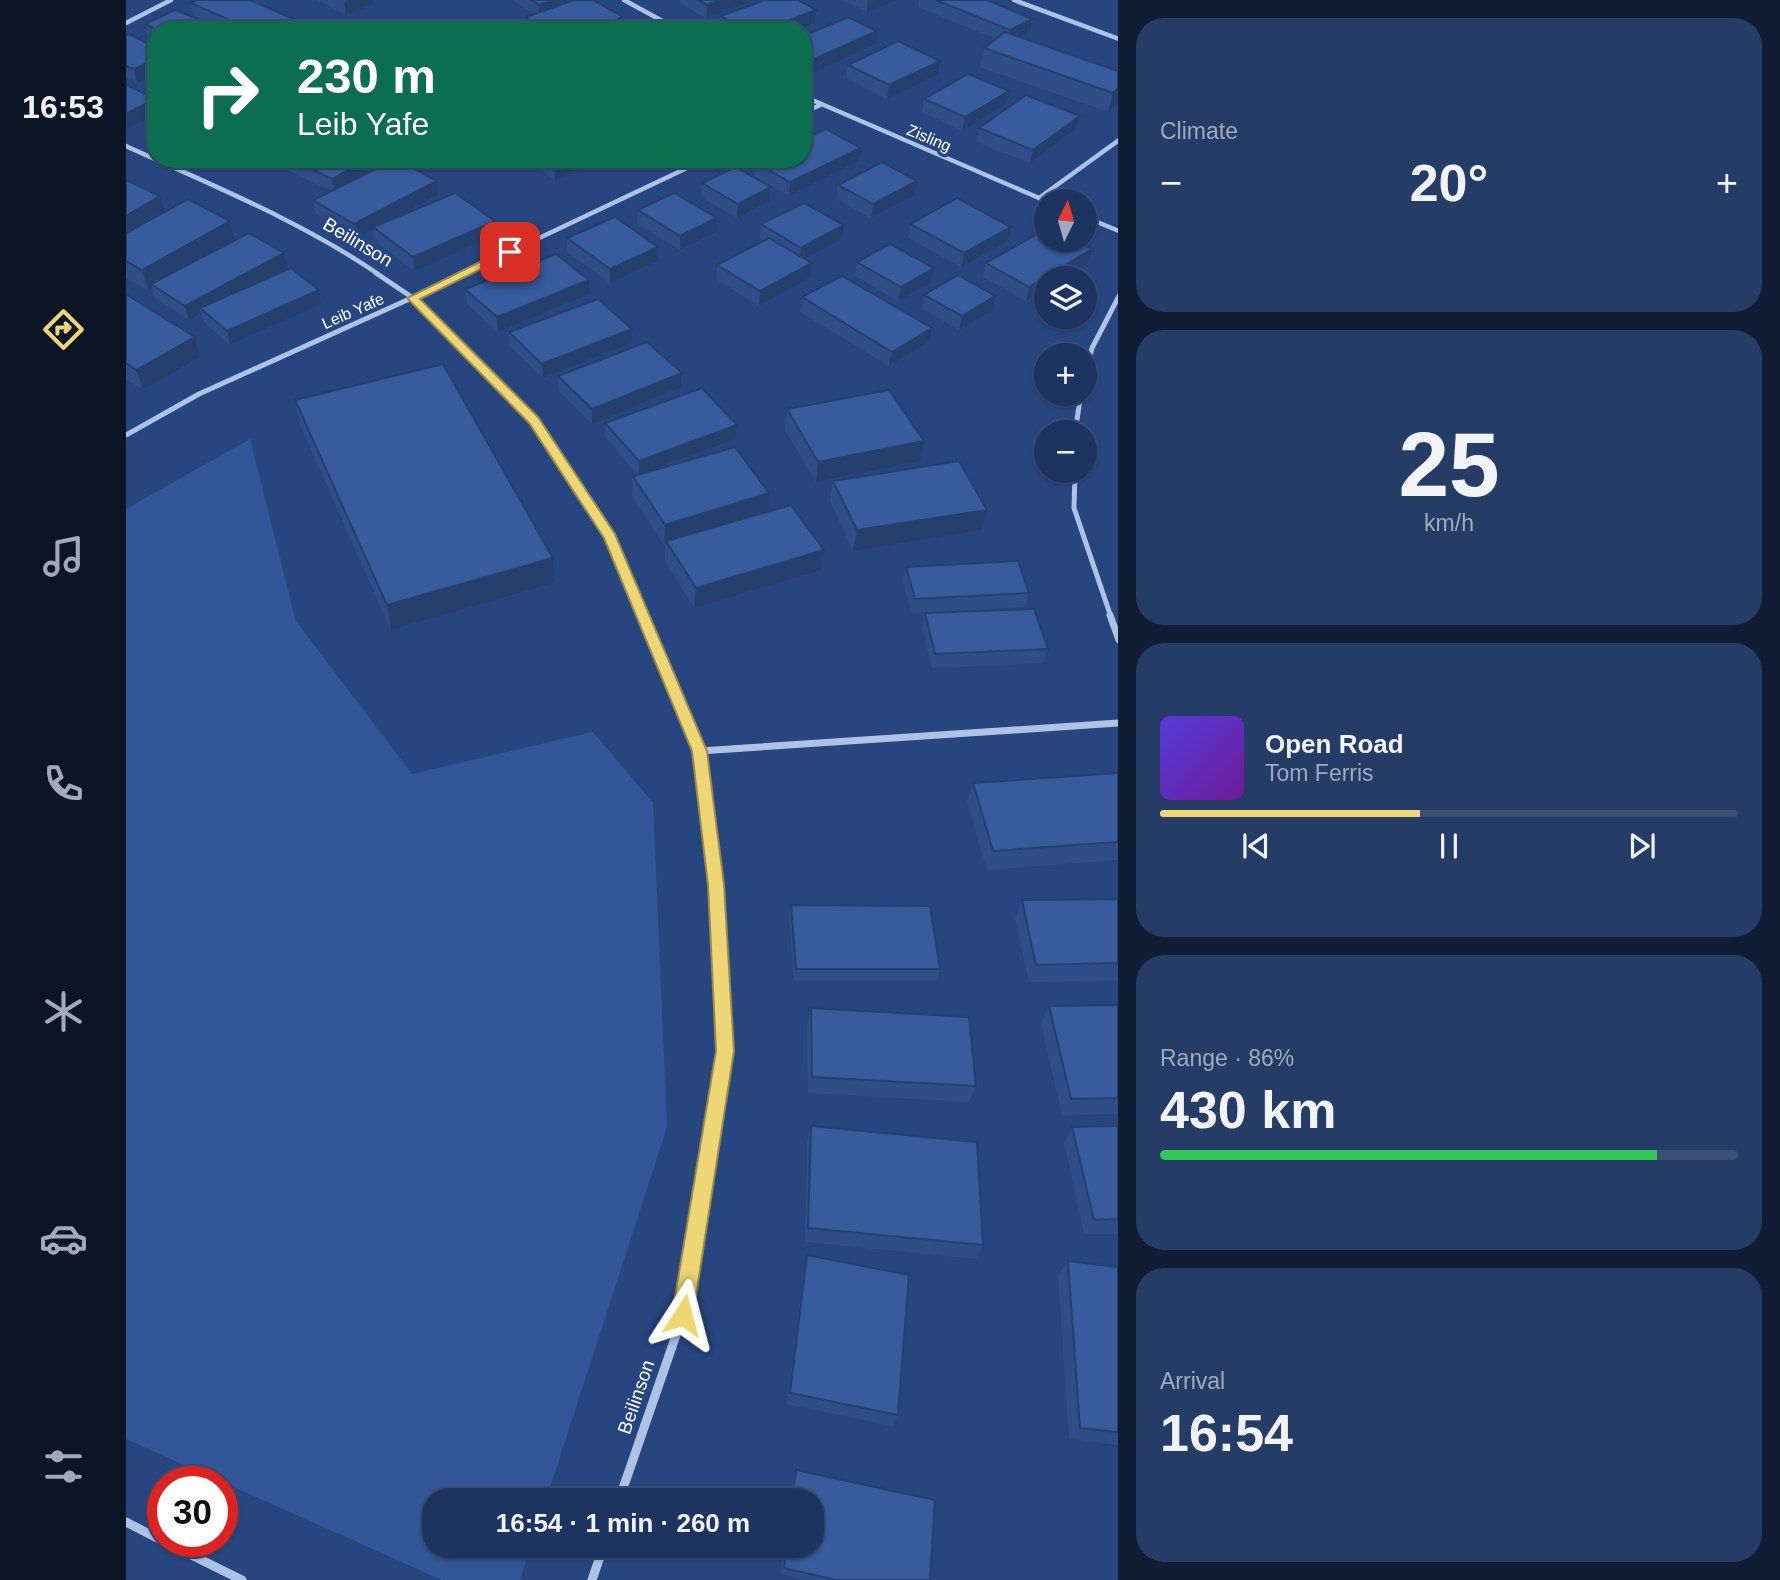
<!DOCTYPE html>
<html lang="en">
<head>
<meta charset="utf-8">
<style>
	:root { --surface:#1d3460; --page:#253c66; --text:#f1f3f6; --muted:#a0aabd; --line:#3b4f75; --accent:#eed674 }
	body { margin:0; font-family:Arial,sans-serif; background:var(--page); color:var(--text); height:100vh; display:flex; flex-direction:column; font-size:26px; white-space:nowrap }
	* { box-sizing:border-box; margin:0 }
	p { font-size:23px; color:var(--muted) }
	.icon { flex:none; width:38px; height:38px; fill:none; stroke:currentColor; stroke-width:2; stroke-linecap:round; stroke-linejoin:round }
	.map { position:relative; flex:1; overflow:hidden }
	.drawer { display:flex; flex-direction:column; gap:18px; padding:18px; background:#101d35; width:662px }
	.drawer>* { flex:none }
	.banner { position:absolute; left:21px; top:21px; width:665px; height:147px; border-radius:28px; box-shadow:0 2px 5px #0004,0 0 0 2px var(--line); background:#0b6e4f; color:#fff; overflow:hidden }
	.needle { width:46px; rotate:5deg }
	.tools { position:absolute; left:908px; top:189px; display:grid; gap:14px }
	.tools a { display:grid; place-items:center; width:63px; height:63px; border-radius:50%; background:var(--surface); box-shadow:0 2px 5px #0004,0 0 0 2px var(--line); font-size:35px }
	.speed { position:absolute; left:21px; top:1466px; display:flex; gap:14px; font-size:35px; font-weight:700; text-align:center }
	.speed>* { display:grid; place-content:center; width:91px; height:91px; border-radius:50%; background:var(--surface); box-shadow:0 2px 5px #0004,0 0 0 2px var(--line); line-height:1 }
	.speed .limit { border:10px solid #d22; background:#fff; color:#111 }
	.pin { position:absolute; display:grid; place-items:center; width:60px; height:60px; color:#fff; margin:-30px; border-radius:14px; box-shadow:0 4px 10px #0006 }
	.me { position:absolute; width:77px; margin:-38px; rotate:9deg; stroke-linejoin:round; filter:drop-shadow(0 0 5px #0008) }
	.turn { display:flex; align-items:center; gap:24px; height:147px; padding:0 35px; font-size:32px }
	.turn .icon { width:91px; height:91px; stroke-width:2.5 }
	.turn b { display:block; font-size:49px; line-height:60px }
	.big { font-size:52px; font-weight:700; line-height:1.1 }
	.drawer .widget { flex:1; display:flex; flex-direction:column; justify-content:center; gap:10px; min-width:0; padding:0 24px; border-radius:28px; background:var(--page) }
	.drawer .dial { align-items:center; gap:0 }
	.dial b { font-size:91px; line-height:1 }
	.song { display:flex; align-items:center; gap:21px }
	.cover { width:84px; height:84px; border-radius:10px; background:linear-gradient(135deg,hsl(250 70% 55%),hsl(280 70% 35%)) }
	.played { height:7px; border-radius:4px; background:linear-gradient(90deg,var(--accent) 45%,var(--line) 45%) }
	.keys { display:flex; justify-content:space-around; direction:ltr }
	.heat { display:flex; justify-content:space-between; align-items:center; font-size:38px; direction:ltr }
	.charge { height:10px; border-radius:5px; background:linear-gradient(90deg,#34c759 86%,var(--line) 0) }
	.trip { position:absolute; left:296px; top:1488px; width:402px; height:70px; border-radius:28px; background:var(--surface); box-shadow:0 2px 5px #0004,0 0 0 2px var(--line); font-weight:700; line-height:70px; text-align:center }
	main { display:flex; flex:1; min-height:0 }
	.dock { display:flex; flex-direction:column; width:126px; justify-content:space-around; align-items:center; background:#0c1526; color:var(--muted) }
	.dock .icon { width:49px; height:49px }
	.dock .current { color:var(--accent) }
	.dock b { font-size:32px; color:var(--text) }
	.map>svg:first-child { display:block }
	.green { fill:#325698 }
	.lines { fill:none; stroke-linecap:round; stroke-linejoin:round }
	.minor-far3 { stroke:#aec2e6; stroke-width:4.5 }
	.minor-far2 { stroke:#aec2e6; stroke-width:5 }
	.minor-far1 { stroke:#aec2e6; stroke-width:7 }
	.minor { stroke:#aec2e6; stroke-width:9 }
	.wall { fill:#2f4e87 }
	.shaded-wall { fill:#26406e }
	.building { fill:#375b9d; stroke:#26406e; stroke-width:2 }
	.route { fill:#eed674; stroke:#9b8b4b; stroke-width:2 }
	.labels { text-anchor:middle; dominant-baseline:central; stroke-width:7; stroke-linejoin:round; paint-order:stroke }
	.far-street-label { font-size:16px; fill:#fff; stroke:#274680 }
	.street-label { font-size:19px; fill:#fff; stroke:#274680 }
</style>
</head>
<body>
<main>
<nav class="dock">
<b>16:53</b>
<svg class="icon current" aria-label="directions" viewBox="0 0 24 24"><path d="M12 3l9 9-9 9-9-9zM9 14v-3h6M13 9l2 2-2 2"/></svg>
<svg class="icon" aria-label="music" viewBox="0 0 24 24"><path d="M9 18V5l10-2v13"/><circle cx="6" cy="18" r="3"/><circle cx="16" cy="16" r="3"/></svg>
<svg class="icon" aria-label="phone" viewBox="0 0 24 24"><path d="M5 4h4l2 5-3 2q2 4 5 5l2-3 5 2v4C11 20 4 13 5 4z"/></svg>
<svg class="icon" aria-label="climate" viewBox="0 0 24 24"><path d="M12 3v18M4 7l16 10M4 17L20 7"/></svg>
<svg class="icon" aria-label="car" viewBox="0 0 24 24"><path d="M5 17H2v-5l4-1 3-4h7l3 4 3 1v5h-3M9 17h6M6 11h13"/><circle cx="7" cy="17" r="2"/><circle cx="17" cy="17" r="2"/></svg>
<svg class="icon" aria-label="filters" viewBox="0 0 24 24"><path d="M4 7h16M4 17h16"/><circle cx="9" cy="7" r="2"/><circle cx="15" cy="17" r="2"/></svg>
</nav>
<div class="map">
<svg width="993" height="1580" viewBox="0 0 993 1580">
	<rect width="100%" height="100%" fill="#274680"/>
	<polygon class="green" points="124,439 170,621 286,774 467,732 527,803 541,1127 420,1500 308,1500 308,1545 405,1545 394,1580 316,1580 0,1439 0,509"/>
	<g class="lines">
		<g class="minor-far3">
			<polyline points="498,0 553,30"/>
			<polyline points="888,0 993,39"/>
			<polyline points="0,23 45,0"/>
			<polyline points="677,96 920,201"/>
			<polyline points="677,113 694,105"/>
			<path d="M0 146C85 185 175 221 252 274"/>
			<polyline points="913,198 993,140"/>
			<polyline points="959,217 993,231"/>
			<polyline points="337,274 580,159"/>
		</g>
		<g class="minor-far2">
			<polyline points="250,273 287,298 407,420 485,537 518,617"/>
			<polyline points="959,376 966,348 993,296"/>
			<polyline points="949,432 955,394"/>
			<polyline points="0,435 73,394 341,273"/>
			<polyline points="949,471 948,508 985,617"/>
		</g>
		<g class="minor-far1">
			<polyline points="517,615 574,751 590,885 599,1045"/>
			<polyline points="984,615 993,640"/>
			<polyline points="574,751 993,723"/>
		</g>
		<g class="minor">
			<polyline points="493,1500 557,1315 599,1043"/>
			<polyline points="0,1522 37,1541"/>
			<polyline points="39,1542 116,1580"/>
			<polyline points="466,1580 478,1545"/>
		</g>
	</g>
	<g class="wall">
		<polygon points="191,0 247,0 248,4 220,15"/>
		<polygon points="386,0 467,0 497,26 518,30 401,30 400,17 408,14"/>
		<polygon points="554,0 629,0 580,18 554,3"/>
		<polygon points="716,0 771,0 741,12"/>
		<polygon points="793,0 861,0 904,32 894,37 992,71 992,104 982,112 854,67 858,48 870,39 792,7"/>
		<polygon points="65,3 172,27 208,30 100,30 68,16"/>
		<polygon points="690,10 689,23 672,30 595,29 595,16"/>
		<polygon points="19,24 86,25 87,30 30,30 30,41 22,37"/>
		<polygon points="751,31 750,44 684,74 677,70 677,36"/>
		<polygon points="0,35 30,47 30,74 11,83 0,77"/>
		<polygon points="722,65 812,74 761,99 720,78"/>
		<polygon points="798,99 880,104 836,131 796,112"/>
		<polygon points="853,128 950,129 904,163 850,142"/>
		<polygon points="735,148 733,161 663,196 629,177 630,163"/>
		<polygon points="159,159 255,159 256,166 311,181 312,195 270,217 371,235 288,271 249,241 247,229 230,238 190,214 187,200 205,191 161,170"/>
		<polygon points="396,159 470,159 470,162 429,180"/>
		<polygon points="791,181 789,195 745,218 710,199 712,185"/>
		<polygon points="576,183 645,187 644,201 611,218 575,197"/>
		<polygon points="512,210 590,232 554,250 511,224"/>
		<polygon points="104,221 109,240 161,267 133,282 195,304 104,345 78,322 75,313 63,320 29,298 26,288 22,290 0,278 0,233"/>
		<polygon points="635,224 718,225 716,239 679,259 686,263 685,277 633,306 590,279 591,265 638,241 634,238"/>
		<polygon points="784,224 885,227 882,241 835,267 782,238"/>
		<polygon points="441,238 532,261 484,283 441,252"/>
		<polygon points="731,262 808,268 805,283 772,301 729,276"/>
		<polygon points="860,263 962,263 938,278 920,278 920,289 900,301 857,277"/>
		<polygon points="339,289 463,294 372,332 341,304"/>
		<polygon points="0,294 74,357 17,390 0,379"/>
		<polygon points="798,295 866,311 833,330 796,309"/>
		<polygon points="676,297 803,342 763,366 674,312"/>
		<polygon points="383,332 506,343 417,378 384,346"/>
		<polygon points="556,373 555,387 466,424 433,391 432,376"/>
		<polygon points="169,400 428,583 265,630 174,425"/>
		<polygon points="661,409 798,441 794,461 690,482 659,430"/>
		<polygon points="479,423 610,439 522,472 642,512 698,550 695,570 568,608 539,561 539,544 538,545 506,496 507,476 512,475 479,437"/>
		<polygon points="707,481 855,530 727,551 704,501"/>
		<polygon points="780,567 903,593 899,607 786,613 777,581"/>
		<polygon points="799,613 922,649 917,663 806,668 796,627"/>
		<polygon points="992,773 992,860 861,870 841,802 847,783"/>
		<polygon points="992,899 992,981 903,982 889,919 896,900"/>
		<polygon points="665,905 814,969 810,981 668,981 663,918"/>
		<polygon points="992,1005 992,1114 936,1115 915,1023 923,1006"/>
		<polygon points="685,1008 850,1086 843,1102 682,1093 681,1025"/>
		<polygon points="685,1126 857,1245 850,1259 679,1242 681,1142"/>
		<polygon points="992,1126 992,1234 958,1234 938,1143 946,1127"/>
		<polygon points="681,1255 772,1415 766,1426 661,1404 678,1269"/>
		<polygon points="942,1261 992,1267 992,1445 943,1439 932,1275"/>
		<polygon points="670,1470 804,1580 680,1580 655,1574 659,1545 686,1545 686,1500 665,1500 667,1478"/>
	</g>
	<g class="shaded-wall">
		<polygon points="223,0 247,0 248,4 220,15 218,2"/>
		<polygon points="428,0 457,0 413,18 413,5"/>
		<polygon points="594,0 629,0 580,18 581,5"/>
		<polygon points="742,0 771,0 741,12"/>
		<polygon points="690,10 689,23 672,30 639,30"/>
		<polygon points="497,17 497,30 462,30"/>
		<polygon points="906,19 904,32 881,44 884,30"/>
		<polygon points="170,20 172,30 150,30"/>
		<polygon points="86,25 87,30 77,30"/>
		<polygon points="751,31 750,44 684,74 686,60"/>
		<polygon points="30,59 30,74 11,83 8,69"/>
		<polygon points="814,61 812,74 761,99 763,85"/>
		<polygon points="992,88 992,104 982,112 987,93"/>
		<polygon points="883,91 880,104 836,131 839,117"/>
		<polygon points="29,99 30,111 27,110 28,115 0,129 0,114"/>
		<polygon points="954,116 950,129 904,163 907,150"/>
		<polygon points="735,148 733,161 663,196 664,182"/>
		<polygon points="242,159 255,159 256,166 209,193 206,179"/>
		<polygon points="445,159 470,159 470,162 429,180 429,166"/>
		<polygon points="311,181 312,195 249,228 247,227 247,229 230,238 228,224"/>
		<polygon points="791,181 789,195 745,218 747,204"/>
		<polygon points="645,187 644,201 611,218 612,204"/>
		<polygon points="34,196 38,210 0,232 0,216"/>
		<polygon points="591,218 590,232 554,250 554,236"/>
		<polygon points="104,221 109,241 25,284 26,288 22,290 16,270"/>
		<polygon points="369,221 371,235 288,271 287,257"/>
		<polygon points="718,225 716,239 673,262 675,248"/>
		<polygon points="885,227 882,241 835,267 838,253"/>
		<polygon points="532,247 532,261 484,283 484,269"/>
		<polygon points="966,249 962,263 938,278 920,278 920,289 900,301 903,287"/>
		<polygon points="158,253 161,267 78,312 74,308 75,313 63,320 59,306"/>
		<polygon points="686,263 685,277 633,306 634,291"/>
		<polygon points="808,268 805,283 772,301 775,287"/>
		<polygon points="463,280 463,294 372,332 371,317"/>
		<polygon points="193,290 195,304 104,345 101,331"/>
		<polygon points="869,296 866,311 833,330 836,316"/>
		<polygon points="806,328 803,342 763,366 766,352"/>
		<polygon points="506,329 506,343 417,378 416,364"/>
		<polygon points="69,337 74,357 17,390 10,370"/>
		<polygon points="556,373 555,387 466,424 466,409"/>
		<polygon points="611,425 610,439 513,475 513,461"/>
		<polygon points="798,441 794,461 690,482 692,462"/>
		<polygon points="643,493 641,514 540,541 539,544 538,545 539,525"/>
		<polygon points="861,510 855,530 727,551 731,530"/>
		<polygon points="698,550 695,570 568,608 570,588"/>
		<polygon points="427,558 428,583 265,630 261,605"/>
	</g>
	<g class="building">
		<polygon points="71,0 124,0 170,20 150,30 127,30 65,3"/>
		<polygon points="405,0 428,0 413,5"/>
		<polygon points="448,0 467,0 497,17 462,30 420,30 400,17"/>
		<polygon points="572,0 594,0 581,5"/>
		<polygon points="639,0 672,0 690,10 639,30 620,30 595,16"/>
		<polygon points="810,0 861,0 906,19 884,30"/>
		<polygon points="49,10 86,25 77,30 32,30 19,24"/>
		<polygon points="722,17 751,31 686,60 677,56 677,36"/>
		<polygon points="185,20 208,30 166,30"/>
		<polygon points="505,23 518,30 486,30"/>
		<polygon points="879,32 992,71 992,88 987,93 858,48"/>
		<polygon points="2,34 30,47 30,59 8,69 0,66 0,35"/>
		<polygon points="772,41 814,61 763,85 722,65"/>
		<polygon points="842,74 883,91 839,117 798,99"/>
		<polygon points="0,85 29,99 0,114"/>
		<polygon points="900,95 954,116 907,150 853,128"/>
		<polygon points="700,129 735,148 664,182 630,163 638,159 677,159 677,140"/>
		<polygon points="165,159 242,159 206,179"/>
		<polygon points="270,159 311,181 228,224 187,200"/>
		<polygon points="417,159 445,159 429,166"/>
		<polygon points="756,162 791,181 747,204 712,185"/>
		<polygon points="609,167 645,187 612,204 576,183"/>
		<polygon points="0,180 34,196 0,216"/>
		<polygon points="329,193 369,221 287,257 247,227"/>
		<polygon points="548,193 591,218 554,236 512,210"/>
		<polygon points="831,198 885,227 838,253 784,224"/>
		<polygon points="62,199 104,221 16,270 0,261 0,233"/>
		<polygon points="678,203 718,225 675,248 635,224"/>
		<polygon points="489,217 532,247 484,269 441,238"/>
		<polygon points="920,229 920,240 948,240 966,249 903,287 860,263"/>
		<polygon points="123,233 158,253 59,306 25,284"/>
		<polygon points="643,238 686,263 634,291 591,265"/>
		<polygon points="764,244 808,268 775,287 731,262"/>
		<polygon points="430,254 463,280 371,317 339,289"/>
		<polygon points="165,268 193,290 101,331 74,308"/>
		<polygon points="832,275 869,296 836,316 798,295"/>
		<polygon points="716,276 806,328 766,352 676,297"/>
		<polygon points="0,294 69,337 10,370 0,363"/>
		<polygon points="472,299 506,329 416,364 383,332"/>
		<polygon points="521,342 556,373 466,409 432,376"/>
		<polygon points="317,364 427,558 261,605 169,400"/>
		<polygon points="576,388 611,425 513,461 479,423"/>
		<polygon points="763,390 798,441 692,462 661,409"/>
		<polygon points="609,447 643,493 539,525 507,476"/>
		<polygon points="833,461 861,510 731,530 707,481"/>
		<polygon points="665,505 698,550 570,588 540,541"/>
		<polygon points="892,561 903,593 789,599 780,567"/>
		<polygon points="908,609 922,649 809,654 799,613"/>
		<polygon points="992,773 992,842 867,851 847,783"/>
		<polygon points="992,899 992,963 910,965 896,900"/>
		<polygon points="665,905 804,906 814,969 670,969"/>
		<polygon points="992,1005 992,1098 945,1099 923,1006"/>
		<polygon points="685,1008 843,1017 850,1086 686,1077"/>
		<polygon points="685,1126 851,1142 857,1245 682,1228"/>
		<polygon points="992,1126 992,1219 968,1220 946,1127"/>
		<polygon points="681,1255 783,1275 772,1415 664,1393"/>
		<polygon points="942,1261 992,1267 992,1432 954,1428"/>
		<polygon points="670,1470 809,1500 804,1580 710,1580 658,1568 661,1545 686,1545 686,1500 666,1500"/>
	</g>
	<polygon class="route" points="380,249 390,252 294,299 412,417 489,534 581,751 598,885 608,1051 567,1315 564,1322 557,1325 549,1322 546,1315 590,1051 582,885 566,751 478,538 403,423 281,298"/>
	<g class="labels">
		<g class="far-street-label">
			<text transform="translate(803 138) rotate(23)">Zisling</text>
			<text transform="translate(227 311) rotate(-24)">Leib Yafe</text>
		</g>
		<g class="street-label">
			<text transform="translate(232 242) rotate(31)">Beilinson</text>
			<text transform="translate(510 1397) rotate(-71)">Beilinson</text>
		</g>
	</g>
</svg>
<div class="tools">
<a><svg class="needle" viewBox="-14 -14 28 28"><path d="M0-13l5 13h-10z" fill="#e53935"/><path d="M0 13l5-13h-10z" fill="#a0aabd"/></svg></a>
<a><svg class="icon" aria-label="layers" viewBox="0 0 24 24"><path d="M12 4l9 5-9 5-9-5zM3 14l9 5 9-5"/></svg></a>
<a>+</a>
<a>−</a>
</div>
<div class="speed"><div class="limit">30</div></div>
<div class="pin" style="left:384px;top:252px;background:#d93025"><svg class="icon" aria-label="arrive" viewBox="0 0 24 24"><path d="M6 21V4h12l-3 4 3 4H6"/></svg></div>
<svg class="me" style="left:557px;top:1315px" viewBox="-20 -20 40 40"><path d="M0-17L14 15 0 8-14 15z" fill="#eed674" stroke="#fff" stroke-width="4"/></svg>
<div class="trip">16:54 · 1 min · 260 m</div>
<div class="banner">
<div class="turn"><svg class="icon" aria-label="right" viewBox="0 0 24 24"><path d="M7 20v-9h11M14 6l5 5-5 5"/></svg><div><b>230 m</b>Leib Yafe</div></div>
</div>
</div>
<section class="drawer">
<div class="widget"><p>Climate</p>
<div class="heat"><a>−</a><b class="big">20°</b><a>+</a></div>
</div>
<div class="widget dial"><b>25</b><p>km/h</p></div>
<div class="widget">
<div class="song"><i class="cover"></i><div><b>Open Road</b><p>Tom Ferris</p></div></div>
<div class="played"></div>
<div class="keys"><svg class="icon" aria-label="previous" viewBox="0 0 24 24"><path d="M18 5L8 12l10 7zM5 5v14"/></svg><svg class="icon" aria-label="pause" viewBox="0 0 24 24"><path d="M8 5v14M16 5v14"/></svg><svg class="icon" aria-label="next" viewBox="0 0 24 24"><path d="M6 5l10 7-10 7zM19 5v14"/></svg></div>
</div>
<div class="widget"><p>Range · 86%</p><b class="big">430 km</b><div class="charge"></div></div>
<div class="widget"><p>Arrival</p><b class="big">16:54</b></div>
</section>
</main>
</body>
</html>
